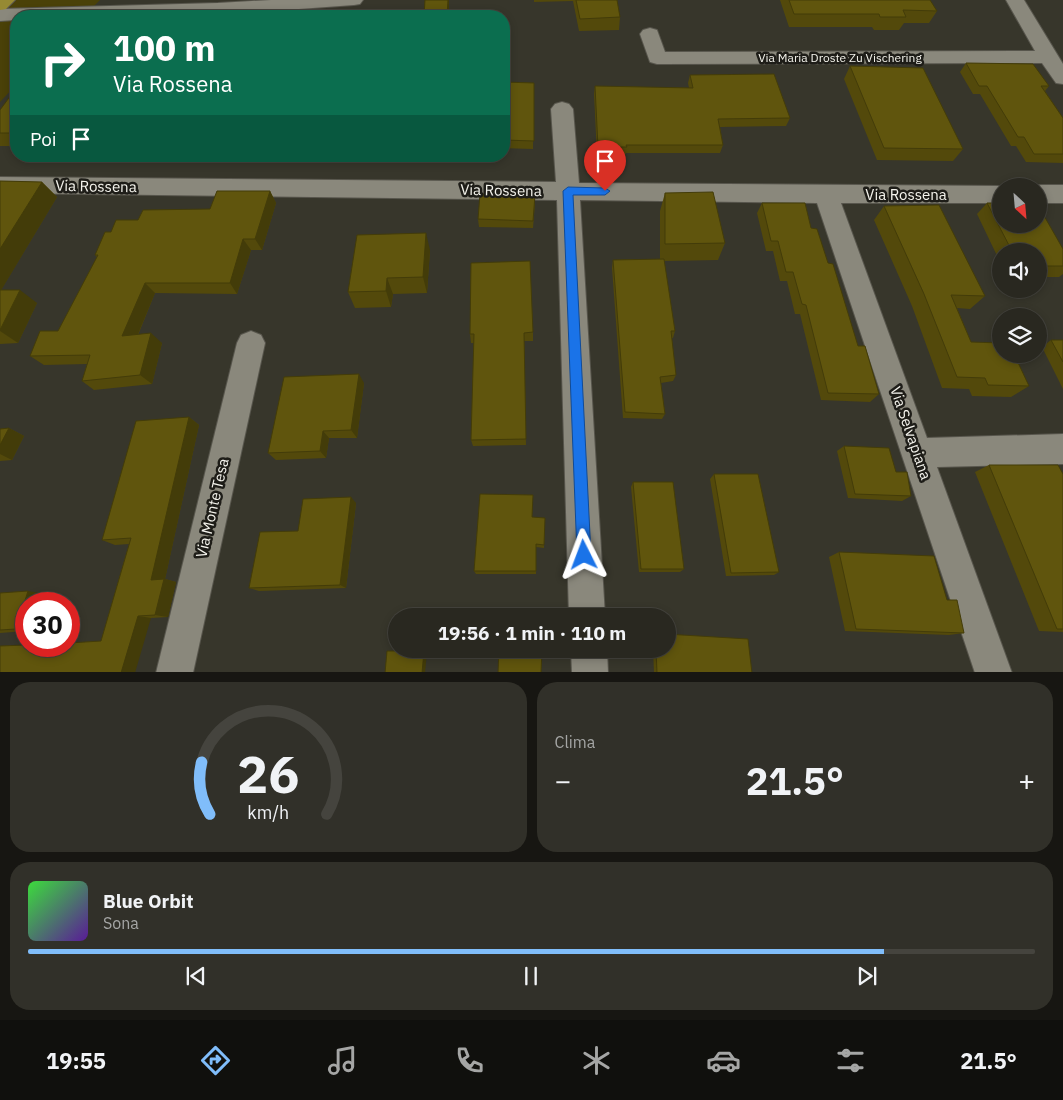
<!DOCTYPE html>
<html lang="it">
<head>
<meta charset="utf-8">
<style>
	:root { --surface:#292820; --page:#313029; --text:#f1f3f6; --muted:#a5a6a5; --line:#45443e; --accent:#80bdfa }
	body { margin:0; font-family:"IBM Plex Sans",sans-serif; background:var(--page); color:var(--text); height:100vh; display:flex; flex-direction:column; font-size:19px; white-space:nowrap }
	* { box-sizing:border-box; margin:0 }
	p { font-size:16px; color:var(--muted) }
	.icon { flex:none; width:28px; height:28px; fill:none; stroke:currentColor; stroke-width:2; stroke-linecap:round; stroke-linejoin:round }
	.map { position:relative; height:672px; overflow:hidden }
	.drawer { display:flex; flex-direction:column; gap:10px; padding:10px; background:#171612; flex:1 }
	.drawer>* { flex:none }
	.guide { position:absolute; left:10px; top:10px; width:500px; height:152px; border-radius:20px; box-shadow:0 2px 8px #0003,0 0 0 1px var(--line); background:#0b6e4f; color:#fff; overflow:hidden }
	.needle { width:32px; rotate:154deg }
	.fabs { position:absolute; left:992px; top:178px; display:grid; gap:10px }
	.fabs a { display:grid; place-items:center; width:55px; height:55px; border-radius:50%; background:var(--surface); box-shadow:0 2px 8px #0003,0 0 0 1px var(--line); font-size:25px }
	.speed { position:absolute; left:15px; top:592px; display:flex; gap:10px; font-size:25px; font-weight:700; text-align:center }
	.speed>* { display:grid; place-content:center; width:65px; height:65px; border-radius:50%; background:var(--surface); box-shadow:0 2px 8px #0003,0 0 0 1px var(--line); line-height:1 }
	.speed .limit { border:8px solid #d22; background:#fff; color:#111 }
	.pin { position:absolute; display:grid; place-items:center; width:42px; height:42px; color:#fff; margin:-51px -21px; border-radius:50% 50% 50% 0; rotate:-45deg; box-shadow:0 0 5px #0007 }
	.pin .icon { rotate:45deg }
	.me { position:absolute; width:55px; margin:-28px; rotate:357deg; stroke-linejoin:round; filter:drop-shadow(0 0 4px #0008) }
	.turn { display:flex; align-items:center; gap:18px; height:105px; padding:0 20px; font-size:22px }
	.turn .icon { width:65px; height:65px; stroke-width:2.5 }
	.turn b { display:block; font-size:35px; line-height:42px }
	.then { display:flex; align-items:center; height:48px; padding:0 20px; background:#0003; gap:10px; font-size:19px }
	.big { font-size:38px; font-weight:700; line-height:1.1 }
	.drawer .widget { flex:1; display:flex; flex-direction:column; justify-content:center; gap:8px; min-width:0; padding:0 18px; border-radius:20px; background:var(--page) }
	.drawer .dial { align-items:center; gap:0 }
	.dial svg { height:130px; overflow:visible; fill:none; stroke:var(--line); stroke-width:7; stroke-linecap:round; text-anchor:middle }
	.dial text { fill:var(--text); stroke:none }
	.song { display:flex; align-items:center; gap:15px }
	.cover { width:60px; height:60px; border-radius:8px; background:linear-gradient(135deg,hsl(120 70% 55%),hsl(270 70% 35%)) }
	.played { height:5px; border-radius:2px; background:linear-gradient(90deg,var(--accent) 85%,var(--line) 85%) }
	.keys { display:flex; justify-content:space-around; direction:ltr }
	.heat { display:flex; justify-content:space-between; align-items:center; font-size:28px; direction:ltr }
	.drawer .tiles { flex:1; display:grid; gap:10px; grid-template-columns:1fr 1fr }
	.widget:last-child { grid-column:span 2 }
	.trip { position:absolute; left:388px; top:608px; width:288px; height:50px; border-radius:25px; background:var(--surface); box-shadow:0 2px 8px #0003,0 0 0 1px var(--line); font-weight:700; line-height:50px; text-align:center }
	.tabs { display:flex; height:80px; justify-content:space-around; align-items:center; background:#10100d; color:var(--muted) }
	.tabs .icon { width:35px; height:35px }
	.tabs .on { color:var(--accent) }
	.tabs b { font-size:22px; color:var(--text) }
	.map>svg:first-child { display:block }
	.green { fill:#4a4108 }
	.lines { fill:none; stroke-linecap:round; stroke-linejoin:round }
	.minor-casing { stroke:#57554c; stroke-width:2 }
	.major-casing { stroke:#57554c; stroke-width:2 }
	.minor { fill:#8a887c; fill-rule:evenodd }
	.major { fill:#968a33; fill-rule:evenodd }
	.wall { fill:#53490b }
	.shaded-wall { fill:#433c09 }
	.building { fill:#60550d; stroke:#433c09 }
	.route { fill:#1a73e8; stroke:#114b97 }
	.labels { text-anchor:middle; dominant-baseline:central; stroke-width:5; stroke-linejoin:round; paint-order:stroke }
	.far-street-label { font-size:12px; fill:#f5f4ed; stroke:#1e1d18 }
	.street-label { font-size:15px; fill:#f5f4ed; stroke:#1e1d18 }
</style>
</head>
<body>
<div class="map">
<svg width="1063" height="673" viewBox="0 0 1063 673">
	<rect width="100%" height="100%" fill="#37362b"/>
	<polygon class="green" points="0,0 100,0 84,16 16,16 16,85 0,102"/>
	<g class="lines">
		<defs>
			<g id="minor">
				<polygon points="271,0 363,0 360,4 354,5 218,15 16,16 16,20 0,21 0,9 218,3"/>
				<polygon points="1006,0 1024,0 1063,64 1063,84 1056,83 1042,63 657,64 650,62 640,34 643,30 650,28 657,30 665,52 1035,51"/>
				<polygon points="562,102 569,104 573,109 579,183 1004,186 1001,186 1001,203 841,203 927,438 1063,434 1063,464 937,467 1012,673 975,673 817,203 580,200 605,616 569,616 557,200 0,193 0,177 556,182 551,109 555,104"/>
				<polygon points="1039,185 1063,185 1063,203 1039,203 1039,186 1036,186"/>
				<polygon points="251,331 261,335 265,343 193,673 156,673 237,343 241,335"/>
				<polygon points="571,649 607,649 608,673 572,673"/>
			</g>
			<polygon id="major" points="0,0 15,0 6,9 0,10"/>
		</defs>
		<use href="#minor" class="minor-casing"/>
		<use href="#major" class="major-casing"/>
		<use href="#minor" class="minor"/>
		<use href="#major" class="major"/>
	</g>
	<g class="wall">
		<polygon points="534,0 617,0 620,17 619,30 579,31 573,1 534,2"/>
		<polygon points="780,0 930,0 937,11 929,23 904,23 899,30 874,30 872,27 789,27"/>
		<polygon points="966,63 1049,86 1045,91 1063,118 1063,163 1026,162 1016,146 1011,146 980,94 973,94 960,72"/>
		<polygon points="850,66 963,149 953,161 877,160 844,79"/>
		<polygon points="690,75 790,118 786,126 720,127 723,145 720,153 626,153 625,155 597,155 594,94 595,86 689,88 688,83"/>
		<polygon points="504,82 534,83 533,149 504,148"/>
		<polygon points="16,91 16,146 0,146 0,110"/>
		<polygon points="167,156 197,156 196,158 169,159"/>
		<polygon points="0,181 42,182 57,197 1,290 37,303 18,343 0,344"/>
		<polygon points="270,191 276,203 262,250 251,250 237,294 155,293 138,335 162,343 152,384 94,390 82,381 87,364 44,365 30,356 58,331 97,257 95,255 111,232 138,220 210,209"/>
		<polygon points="665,193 725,243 718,260 664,261 675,331 673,338 671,338 676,375 673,381 661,383 665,414 662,419 623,418 612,268 613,260 660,259 660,211"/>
		<polygon points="535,203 533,228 479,227 478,219"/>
		<polygon points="762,203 811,228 828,263 858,346 879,394 870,402 821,400 800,314 795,314 787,281 780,281 773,251 766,251 757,213"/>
		<polygon points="987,203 1063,249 1063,274 1059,277 1039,277 1039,251 1001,251 1001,264 977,214"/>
		<polygon points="884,206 985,296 970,309 957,308 971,342 1029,386 1011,397 972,396 969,389 942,388 912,306 874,220"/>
		<polygon points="430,250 427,293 393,294 391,307 355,308 348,292"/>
		<polygon points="533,332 533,341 524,341 526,445 473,446 471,440 474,343 471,343 470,334"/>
		<polygon points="1051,340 1063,340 1063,389 1042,347"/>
		<polygon points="364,383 357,438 329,438 326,458 276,460 268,453"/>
		<polygon points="189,417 199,425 165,579 176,582 168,617 151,618 101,641 129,544 115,545 102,540"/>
		<polygon points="9,428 24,436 12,460 0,461 0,429"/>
		<polygon points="844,446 896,472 911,496 902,501 848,498 837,451"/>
		<polygon points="989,465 1063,474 1063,632 1039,631 975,472"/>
		<polygon points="714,474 779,572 774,575 726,576 710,479"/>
		<polygon points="633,482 684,569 680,572 639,572 631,487"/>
		<polygon points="356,503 346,588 259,591 249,588 298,531"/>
		<polygon points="532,517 544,545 544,548 536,547 536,574 476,574 474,571"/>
		<polygon points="839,552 947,600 964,633 949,635 845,631 829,557"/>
		<polygon points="0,593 40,593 26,604 26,631 0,633"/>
		<polygon points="653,649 666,649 752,673 654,673"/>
	</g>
	<g class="shaded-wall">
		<polygon points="448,0 449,0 449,16 447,16"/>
		<polygon points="282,10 285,16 281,16"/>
		<polygon points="42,182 57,197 0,292 0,249"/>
		<polygon points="270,191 276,203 262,250 255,239"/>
		<polygon points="426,233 430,250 427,293 423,277"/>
		<polygon points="243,239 251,250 237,294 230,283"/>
		<polygon points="387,278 393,294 391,307 386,291"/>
		<polygon points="145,283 155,293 133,346 122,336"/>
		<polygon points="20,290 37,303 18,343 0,331 0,330"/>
		<polygon points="151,333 162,343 152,384 140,375"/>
		<polygon points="359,374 364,383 357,438 351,430"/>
		<polygon points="189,417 199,425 165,579 176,582 168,617 155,615 151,580"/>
		<polygon points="9,428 24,436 12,460 0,454 0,445"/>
		<polygon points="323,431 329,438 326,458 320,451"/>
		<polygon points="351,497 356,503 346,588 340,585"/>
		<polygon points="28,591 40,593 37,604 26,604 26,630 16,629"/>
		<polygon points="138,616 151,618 135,673 121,673"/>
		<polygon points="424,651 427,652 425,673 422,673"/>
	</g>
	<g class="building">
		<polygon points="425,0 448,0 447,16 424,16"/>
		<polygon points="576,0 617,0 620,17 580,19"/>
		<polygon points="789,0 930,0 937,11 903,10 906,17 880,17 879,14 794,14"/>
		<polygon points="282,10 281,16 112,16 112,15"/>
		<polygon points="966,63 1033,64 1049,86 1041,86 1063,118 1063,154 1034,154 1024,137 1018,137 987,86 979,86"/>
		<polygon points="850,66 923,68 963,149 884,148"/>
		<polygon points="774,74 790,118 718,119 723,145 626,145 627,147 598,147 595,86 693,88 690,75"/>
		<polygon points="504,82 534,83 534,141 504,140"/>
		<polygon points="14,91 16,91 16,133 0,133 0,110"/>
		<polygon points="0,181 42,182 0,249"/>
		<polygon points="217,191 270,191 255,239 243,239 230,283 145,283 122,336 151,333 140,375 82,381 90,355 30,356 40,331 58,331 98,255 95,255 105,232 111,232 116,220 138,220 143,210 210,209"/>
		<polygon points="713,192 725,243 665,244 665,193"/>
		<polygon points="480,194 535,195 533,221 478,219"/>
		<polygon points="762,203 805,203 811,228 817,229 828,263 833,264 858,346 865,346 879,394 828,393 806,305 802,304 793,272 786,272 778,241 771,241"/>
		<polygon points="987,203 1001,203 1001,224 1039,224 1039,207 1063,249 1063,266 1039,266 1039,251 1012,251"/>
		<polygon points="939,205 985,296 951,295 971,342 1001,343 1001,354 1014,354 1029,386 988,385 985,378 957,377 924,294 884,206"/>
		<polygon points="426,233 423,277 387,278 386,291 348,292 357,235"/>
		<polygon points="664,259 675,331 671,331 676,375 660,377 665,414 625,412 613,260"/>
		<polygon points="530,261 533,332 524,333 526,439 471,440 474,334 470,334 471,263"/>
		<polygon points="0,290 20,290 0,330"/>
		<polygon points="1051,340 1063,340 1063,362"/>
		<polygon points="359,374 351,430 323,431 320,451 268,453 284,377"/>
		<polygon points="189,417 151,580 164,579 155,615 138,616 121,673 0,673 0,646 26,645 26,646 69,646 69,643 101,641 131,538 102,540 136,421"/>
		<polygon points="9,428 0,445 0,429"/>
		<polygon points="844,446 889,448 896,472 907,472 911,496 855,494"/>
		<polygon points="989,465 1058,465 1063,474 1063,629 1057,629"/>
		<polygon points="714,474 758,474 779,572 731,573"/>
		<polygon points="633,482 673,482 684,569 641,569"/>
		<polygon points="480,494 533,495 532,517 545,518 544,545 536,544 536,571 474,571"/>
		<polygon points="351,497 340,585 249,588 260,532 298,531 303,499"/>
		<polygon points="839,552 934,556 947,600 957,600 964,633 856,629"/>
		<polygon points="28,591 16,629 0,630 0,593"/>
		<polygon points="666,634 748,639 752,673 657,673 656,649 666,649"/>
		<polygon points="499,649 542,649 541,673 498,673"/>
		<polygon points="387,651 424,651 422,673 385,673"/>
	</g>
	<polygon class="route" points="568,187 605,188 610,191 605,195 573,195 591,555 589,560 584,562 579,560 577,555 563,191"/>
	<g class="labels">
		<g class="far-street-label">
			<text x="840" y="57">Via Maria Droste Zu Vischering</text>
		</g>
		<g class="street-label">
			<text transform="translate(96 186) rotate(1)">Via Rossena</text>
			<text transform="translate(501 190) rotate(1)">Via Rossena</text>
			<text x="906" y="194">Via Rossena</text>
			<text transform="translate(911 433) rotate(71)">Via Selvapiana</text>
			<text transform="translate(212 508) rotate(-77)">Via Monte Tesa</text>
		</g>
	</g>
</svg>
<div class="fabs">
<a><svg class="needle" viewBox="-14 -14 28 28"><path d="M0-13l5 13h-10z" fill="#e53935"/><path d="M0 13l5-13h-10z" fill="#a5a6a5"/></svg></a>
<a><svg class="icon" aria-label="sound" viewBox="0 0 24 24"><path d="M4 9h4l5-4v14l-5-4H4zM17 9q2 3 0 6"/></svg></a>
<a><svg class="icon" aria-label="layers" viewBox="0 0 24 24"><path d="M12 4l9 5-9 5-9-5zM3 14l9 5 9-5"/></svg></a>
</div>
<div class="speed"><div class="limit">30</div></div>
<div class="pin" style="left:605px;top:191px;background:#d93025"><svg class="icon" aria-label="arrive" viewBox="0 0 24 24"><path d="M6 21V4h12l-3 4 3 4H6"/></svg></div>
<svg class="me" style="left:584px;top:555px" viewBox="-20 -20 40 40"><path d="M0-17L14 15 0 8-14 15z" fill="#1a73e8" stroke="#fff" stroke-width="4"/></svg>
<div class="trip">19:56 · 1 min · 110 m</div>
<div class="guide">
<div class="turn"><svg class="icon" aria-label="right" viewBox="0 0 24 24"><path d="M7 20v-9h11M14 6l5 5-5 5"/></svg><div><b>100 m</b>Via Rossena</div></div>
<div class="then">Poi<svg class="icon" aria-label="arrive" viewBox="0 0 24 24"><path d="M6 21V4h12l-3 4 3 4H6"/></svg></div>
</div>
</div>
<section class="drawer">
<div class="tiles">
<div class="widget dial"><svg viewBox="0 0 100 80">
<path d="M14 69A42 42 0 1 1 86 69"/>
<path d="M14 69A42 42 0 0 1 9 37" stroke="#80bdfa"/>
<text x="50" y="56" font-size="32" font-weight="700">26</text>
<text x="50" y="72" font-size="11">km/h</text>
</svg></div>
<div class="widget"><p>Clima</p>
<div class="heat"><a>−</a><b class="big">21.5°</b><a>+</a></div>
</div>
<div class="widget">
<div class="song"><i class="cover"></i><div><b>Blue Orbit</b><p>Sona</p></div></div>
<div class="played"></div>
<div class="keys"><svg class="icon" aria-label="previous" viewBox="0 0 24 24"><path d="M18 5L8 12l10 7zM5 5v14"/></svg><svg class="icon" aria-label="pause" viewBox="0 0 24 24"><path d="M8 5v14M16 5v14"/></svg><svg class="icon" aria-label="next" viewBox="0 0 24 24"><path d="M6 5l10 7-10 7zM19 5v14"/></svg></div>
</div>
</div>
</section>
<nav class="tabs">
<b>19:55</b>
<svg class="icon on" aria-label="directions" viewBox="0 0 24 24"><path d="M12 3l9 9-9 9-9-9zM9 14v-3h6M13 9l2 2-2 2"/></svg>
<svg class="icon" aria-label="music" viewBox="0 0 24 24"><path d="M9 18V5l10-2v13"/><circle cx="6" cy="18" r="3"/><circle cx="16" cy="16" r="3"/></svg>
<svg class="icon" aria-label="phone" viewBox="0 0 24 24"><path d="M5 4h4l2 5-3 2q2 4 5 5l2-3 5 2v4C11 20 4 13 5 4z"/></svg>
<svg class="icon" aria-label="climate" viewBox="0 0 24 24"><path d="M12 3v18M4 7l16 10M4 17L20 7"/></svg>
<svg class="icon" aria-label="car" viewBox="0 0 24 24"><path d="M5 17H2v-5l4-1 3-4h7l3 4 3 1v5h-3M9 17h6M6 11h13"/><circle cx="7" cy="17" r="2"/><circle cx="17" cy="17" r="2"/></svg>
<svg class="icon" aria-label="filters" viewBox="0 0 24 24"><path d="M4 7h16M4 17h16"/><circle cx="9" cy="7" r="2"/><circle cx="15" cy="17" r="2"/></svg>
<b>21.5°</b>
</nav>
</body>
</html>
